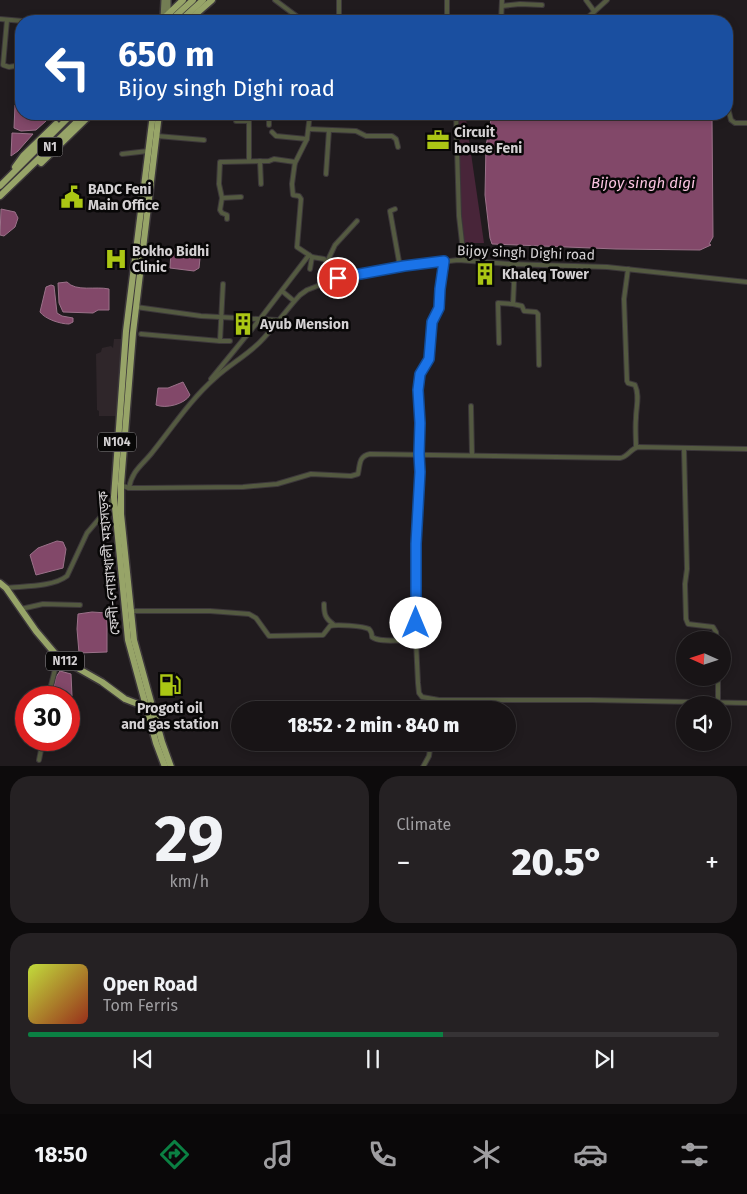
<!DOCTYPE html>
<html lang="en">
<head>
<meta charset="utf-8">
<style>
	:root { --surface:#181416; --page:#252123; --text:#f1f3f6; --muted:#9f9ea1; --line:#363335; --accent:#0b8043 }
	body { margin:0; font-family:"Fira Sans","Noto Sans Bengali",sans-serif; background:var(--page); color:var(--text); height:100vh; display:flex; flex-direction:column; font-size:19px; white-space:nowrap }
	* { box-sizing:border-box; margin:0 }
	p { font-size:16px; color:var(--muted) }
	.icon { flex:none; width:28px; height:28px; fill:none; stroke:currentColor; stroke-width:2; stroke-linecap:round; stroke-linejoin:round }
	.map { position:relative; height:766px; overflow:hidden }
	.details { display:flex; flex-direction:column; gap:10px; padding:10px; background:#0d0b0c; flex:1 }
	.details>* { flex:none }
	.top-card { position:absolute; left:15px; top:15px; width:718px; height:105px; border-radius:20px; box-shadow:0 2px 8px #0003,0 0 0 1px var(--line); background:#1a4fa0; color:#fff; overflow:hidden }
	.needle { width:32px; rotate:273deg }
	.buttons { position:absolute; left:676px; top:631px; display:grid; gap:10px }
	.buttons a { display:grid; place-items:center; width:55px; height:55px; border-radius:50%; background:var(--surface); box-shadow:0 2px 8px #0003,0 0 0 1px var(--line); font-size:25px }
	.speed { position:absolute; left:15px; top:686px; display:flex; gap:10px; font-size:25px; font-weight:700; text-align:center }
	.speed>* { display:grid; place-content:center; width:65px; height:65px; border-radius:50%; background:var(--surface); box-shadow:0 2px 8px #0003,0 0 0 1px var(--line); line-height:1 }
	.speed .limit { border:8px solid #d22; background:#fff; color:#111 }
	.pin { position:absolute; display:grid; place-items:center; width:42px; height:42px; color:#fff; margin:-21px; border:2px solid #fff; border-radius:50%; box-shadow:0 1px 5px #0007 }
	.me { position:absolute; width:55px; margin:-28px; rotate:0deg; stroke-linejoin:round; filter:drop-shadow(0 0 4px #0008) }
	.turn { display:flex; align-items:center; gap:18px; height:105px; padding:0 20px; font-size:22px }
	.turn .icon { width:65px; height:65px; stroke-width:2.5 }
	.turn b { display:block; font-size:35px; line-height:42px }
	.big { font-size:38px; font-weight:800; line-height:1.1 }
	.details .widget { flex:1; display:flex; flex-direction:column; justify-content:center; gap:8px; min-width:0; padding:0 18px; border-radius:20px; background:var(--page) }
	.details .dial { align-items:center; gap:0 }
	.dial b { font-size:65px; line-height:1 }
	.song { display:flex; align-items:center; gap:15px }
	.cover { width:60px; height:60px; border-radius:8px; background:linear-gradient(135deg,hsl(70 70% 55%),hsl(10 70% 35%)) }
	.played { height:5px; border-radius:2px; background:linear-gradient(90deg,var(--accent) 60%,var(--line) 60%) }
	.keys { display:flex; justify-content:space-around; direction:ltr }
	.heat { display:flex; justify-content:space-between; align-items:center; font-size:28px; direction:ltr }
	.details .tiles { flex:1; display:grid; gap:10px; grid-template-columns:1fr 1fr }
	.widget:last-child { grid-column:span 2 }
	.trip { position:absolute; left:231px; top:701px; width:285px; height:50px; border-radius:25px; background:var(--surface); box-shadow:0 2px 8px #0003,0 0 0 1px var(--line); font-weight:800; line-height:50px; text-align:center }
	.tab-bar { display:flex; height:80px; justify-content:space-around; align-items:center; background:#0a0809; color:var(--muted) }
	.tab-bar .icon { width:35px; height:35px }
	.tab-bar .current { color:var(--accent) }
	.tab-bar b { font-size:22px; color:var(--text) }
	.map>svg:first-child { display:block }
	.built { fill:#2f262a }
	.green { fill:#482539 }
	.water { fill:#824869; stroke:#9b7189 }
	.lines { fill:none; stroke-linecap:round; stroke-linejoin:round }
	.minor-casing { stroke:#3d383b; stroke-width:6 }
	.secondary-casing { stroke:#3d383b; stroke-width:8 }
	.trunk-casing { stroke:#3d383b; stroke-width:9 }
	.minor { stroke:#545a41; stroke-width:4 }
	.secondary { stroke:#737d54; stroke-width:5 }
	.trunk { stroke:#97a468; stroke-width:6 }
	.route-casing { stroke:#114b97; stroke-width:12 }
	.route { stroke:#1a73e8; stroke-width:9 }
	.labels { text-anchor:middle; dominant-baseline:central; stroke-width:5; stroke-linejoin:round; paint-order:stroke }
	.shield { fill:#080707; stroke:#979496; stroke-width:1 }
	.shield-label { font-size:12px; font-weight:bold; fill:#d4d1d3 }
	.poi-label { font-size:14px; font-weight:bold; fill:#d4d1d3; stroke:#080707; text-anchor:start }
	.street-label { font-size:14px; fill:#d4d1d3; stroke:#080707 }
	.water-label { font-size:15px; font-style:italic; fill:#fac3e0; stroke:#080707 }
</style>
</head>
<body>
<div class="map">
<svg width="747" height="767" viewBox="0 0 747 767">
	<rect width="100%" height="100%" fill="#201b1e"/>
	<polygon class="built" points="114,339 122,339 116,416 99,416 99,411 97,410 96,354 101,352 102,348 111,346 113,348"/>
	<polygon class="green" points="459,118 466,119 484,243 464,243 461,209"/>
	<g class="water">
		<polygon points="15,105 21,105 21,114 46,114 46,121 36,130 21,131 14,128"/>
		<polygon points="492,114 712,117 713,237 709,244 711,245 700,250 616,249 492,244 490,238 485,195 486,146"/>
		<polygon points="12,133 33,134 18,151 11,156"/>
		<polygon points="1,209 15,212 18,218 15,227 4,236 0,235"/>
		<polygon points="180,246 201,248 199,268 194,271 170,268 171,251"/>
		<path d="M67 282C76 292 96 286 109 289V310H98L93 313 63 312 59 303 58 283Z"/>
		<path d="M51 285 54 286 57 313 62 316 73 318V322L69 324C60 324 45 319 40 312L46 287Z"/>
		<path d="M183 382 190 395C185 404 166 409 156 405L158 388H168Z"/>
		<polygon points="57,541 63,542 66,549 63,568 36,575 30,555 38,548"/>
		<polygon points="92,612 107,613 107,652 79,653 77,629 78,614"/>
		<polygon points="60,671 71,674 72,696 52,697 56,677"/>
	</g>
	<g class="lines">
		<defs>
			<g id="minor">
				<polyline points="275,0 303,21"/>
				<polyline points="447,0 447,21"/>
				<polyline points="586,0 594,11"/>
				<polyline points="502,6 520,4 542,5"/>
				<polyline points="0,19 23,21"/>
				<polyline points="7,20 3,65 9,67 21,65"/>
				<polyline points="339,21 339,0"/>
				<polyline points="501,21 502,0"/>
				<polyline points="584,21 607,0"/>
				<polyline points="726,100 731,120 735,123 747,123"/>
				<polyline points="269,114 269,125"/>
				<polyline points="456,114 459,216 464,260"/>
				<polyline points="236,121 249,121 249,161"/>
				<polyline points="309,129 356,131 366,136 392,136 396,139 398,147"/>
				<polyline points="272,132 276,136 307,139 310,114"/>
				<polyline points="157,136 204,140"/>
				<polyline points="122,154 148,151"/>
				<polyline points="260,161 261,184"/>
				<polyline points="295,163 307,139"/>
				<polyline points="326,174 329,130"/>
				<polyline points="222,198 241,197"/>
				<polyline points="395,209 390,211 400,267"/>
				<polyline points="227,219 227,215 222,213 220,210 222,198 219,184 220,162 269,161 274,159 295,162 292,184 293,195 299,196 301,199 297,247 312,257"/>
				<polyline points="444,261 440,289 439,308 432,322 429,359 420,374 418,390 420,423 419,454 420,472 416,544 416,642 418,683 419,693 422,697 439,700 591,700 747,703"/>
				<polyline points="327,262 335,245 357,221"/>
				<polyline points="310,269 312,257 324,259 327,262 329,281"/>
				<path d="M628 269 624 299 627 381 628 383 635 385C640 396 636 407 636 418 635 428 636 438 636 447"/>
				<polyline points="223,284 220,341 230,341"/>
				<polyline points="282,291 294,301"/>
				<polyline points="513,304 522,306 524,311 536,312 538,314 539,365"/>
				<polyline points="136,307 201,316 277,320"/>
				<polyline points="141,334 220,341"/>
				<polyline points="499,343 498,303 513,304 514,282 509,277 510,264"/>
				<polyline points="211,379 260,319 309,255"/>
				<polyline points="471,406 472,455"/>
				<polyline points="684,449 687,569 685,584 686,619 688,624 713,627 716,632 717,640"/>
				<path d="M120 485 129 488H142L243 487 277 484 311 474 351 476 358 474C360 464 359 456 370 454L620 458C628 457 630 449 638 447L747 449"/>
				<path d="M129 488C132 471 141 466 151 454 172 428 190 400 215 378 229 365 246 356 260 342 274 328 286 310 300 295L307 290 338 278 405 266 458 260 510 264 607 267 747 282"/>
				<path d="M6 588C24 586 53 587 67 576L87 533 109 507 113 498"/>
				<path d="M324 604C324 614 325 618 333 624"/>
				<polyline points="21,609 43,604 80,605"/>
				<path d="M131 611H210L249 614 256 618 269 636 323 635 330 626C336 624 363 626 369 629 371 631 372 635 372 637 382 644 403 638 416 642"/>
				<polyline points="718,678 718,702"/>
				<polyline points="48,698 58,657"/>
				<polyline points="433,710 433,699"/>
				<polyline points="39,760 43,740"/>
				<polyline points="423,767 429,756 431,742"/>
			</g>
			<g id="secondary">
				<polyline points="168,13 168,0"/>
				<polyline points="163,19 164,0"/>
			</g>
			<g id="trunk">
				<polyline points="161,21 183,0"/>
				<polyline points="170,21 193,0"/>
				<polyline points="180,21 203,0"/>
				<polyline points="188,21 212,0"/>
				<polyline points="153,114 126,331 114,497 128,640 156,743 165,767"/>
				<polyline points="159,114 133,333 121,484 121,514 134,640 162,742 171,767"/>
				<polyline points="41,163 91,114"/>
				<polyline points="15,167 23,156 56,124"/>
				<polyline points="0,186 72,114"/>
				<polyline points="0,196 85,114"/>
				<polyline points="0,583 6,588 36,631 58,657 102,682 125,699 148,708"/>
			</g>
		</defs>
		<use href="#minor" class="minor-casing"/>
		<use href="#secondary" class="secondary-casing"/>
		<use href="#trunk" class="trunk-casing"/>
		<use href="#minor" class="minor"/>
		<use href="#secondary" class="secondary"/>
		<use href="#trunk" class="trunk"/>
	</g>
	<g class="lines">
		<defs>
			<polyline id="route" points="338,278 404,266 444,261 440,289 439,308 432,322 429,359 420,374 418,390 420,423 419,454 420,472 416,544 416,623"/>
		</defs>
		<use href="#route" class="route-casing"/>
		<use href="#route" class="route"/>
	</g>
	<defs>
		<symbol id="office-bare" viewBox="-9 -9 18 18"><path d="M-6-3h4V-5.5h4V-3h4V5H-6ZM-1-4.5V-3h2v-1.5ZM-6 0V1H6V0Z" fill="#abc614" stroke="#080707" stroke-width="2.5" paint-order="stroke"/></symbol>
		<symbol id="civic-bare" viewBox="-9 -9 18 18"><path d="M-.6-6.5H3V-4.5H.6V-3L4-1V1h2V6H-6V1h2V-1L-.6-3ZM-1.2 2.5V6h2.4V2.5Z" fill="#abc614" stroke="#080707" stroke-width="2.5" paint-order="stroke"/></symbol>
		<symbol id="hospital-bare" viewBox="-9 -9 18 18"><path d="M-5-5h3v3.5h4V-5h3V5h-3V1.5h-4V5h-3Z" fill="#abc614" stroke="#080707" stroke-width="2.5" paint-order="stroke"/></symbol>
		<symbol id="building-bare" viewBox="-9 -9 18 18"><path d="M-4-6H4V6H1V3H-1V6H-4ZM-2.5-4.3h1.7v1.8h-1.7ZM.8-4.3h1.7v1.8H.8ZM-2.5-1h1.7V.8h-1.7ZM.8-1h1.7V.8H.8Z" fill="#abc614" stroke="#080707" stroke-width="2.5" paint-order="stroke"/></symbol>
		<symbol id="fuel-bare" viewBox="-9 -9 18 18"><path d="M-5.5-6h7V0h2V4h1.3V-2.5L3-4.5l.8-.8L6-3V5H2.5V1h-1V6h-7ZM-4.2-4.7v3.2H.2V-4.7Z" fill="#abc614" stroke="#080707" stroke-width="2.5" paint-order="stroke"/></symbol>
	</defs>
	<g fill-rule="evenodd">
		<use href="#office-bare" x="422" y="124" width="32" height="32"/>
		<use href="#civic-bare" x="56" y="181" width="32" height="32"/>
		<use href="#hospital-bare" x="100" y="243" width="32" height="32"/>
		<use href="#building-bare" x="469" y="258" width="32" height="32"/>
		<use href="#building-bare" x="227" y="308" width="32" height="32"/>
		<use href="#fuel-bare" x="154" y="669" width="32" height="32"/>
	</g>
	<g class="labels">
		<g class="shield">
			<rect x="37.5" y="137.5" width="25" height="19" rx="4"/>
			<rect x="98" y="432.5" width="38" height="19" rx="4"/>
			<rect x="46" y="651.5" width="38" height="19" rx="4"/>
		</g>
		<g class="shield-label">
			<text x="50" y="147">N1</text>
			<text x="117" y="442">N104</text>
			<text x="65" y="661">N112</text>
		</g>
		<g class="poi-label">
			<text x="454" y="132">Circuit<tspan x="454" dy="16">house Feni</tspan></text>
			<text x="88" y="189">BADC Feni<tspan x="88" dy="16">Main Office</tspan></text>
			<text x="132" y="251">Bokho Bidhi<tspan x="132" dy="16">Clinic</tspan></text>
			<text x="502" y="274">Khaleq Tower</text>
			<text x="260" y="324">Ayub Mension</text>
			<text x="170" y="708" text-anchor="middle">Progoti oil<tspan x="170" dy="16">and gas station</tspan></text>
		</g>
		<g class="street-label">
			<text transform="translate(526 253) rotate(2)">Bijoy singh Dighi road</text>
			<text transform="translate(109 563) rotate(-95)">ফেনী-নোয়াখালী মহাসড়ক</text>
		</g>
		<g class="water-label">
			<text x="643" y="183">Bijoy singh digi</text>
		</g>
	</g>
</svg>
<div class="buttons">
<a><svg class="needle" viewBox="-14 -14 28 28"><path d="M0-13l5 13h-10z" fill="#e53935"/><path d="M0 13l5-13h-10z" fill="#9f9ea1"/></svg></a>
<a><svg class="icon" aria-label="sound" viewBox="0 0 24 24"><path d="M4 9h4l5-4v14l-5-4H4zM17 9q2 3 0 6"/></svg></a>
</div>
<div class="speed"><div class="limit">30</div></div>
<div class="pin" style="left:338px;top:278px;background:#d93025"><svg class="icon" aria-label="arrive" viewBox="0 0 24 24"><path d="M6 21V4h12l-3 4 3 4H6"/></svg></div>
<svg class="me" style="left:416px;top:623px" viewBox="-20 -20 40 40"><circle r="19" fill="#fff"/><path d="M0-13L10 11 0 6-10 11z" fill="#1a73e8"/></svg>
<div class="trip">18:52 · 2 min · 840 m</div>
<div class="top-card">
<div class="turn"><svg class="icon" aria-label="left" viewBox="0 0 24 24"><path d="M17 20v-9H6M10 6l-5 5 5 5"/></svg><div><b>650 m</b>Bijoy singh Dighi road</div></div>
</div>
</div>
<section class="details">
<div class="tiles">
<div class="widget dial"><b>29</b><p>km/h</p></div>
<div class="widget"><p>Climate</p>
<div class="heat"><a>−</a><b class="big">20.5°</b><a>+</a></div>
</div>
<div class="widget">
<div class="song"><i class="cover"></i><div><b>Open Road</b><p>Tom Ferris</p></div></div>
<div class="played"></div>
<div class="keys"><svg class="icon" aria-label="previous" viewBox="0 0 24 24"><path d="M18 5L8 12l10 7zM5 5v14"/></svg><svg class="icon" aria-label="pause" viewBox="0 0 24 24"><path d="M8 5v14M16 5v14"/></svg><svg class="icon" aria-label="next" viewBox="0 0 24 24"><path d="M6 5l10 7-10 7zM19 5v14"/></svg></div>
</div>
</div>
</section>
<nav class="tab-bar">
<b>18:50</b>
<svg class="icon current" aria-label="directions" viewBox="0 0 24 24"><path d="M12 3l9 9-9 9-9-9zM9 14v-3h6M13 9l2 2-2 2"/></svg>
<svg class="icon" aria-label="music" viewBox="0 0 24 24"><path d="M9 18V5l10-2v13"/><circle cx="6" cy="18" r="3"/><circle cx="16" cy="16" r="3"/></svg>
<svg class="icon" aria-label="phone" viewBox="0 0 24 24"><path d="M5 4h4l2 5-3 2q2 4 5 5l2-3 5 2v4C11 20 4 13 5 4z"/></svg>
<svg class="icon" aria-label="climate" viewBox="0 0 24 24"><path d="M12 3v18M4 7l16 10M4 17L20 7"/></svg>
<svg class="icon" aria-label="car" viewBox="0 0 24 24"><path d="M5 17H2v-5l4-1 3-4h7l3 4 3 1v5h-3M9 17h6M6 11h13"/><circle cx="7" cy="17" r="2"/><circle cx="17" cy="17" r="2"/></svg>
<svg class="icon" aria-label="filters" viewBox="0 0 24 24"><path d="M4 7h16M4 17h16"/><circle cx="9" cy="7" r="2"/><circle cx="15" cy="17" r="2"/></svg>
</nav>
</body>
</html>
